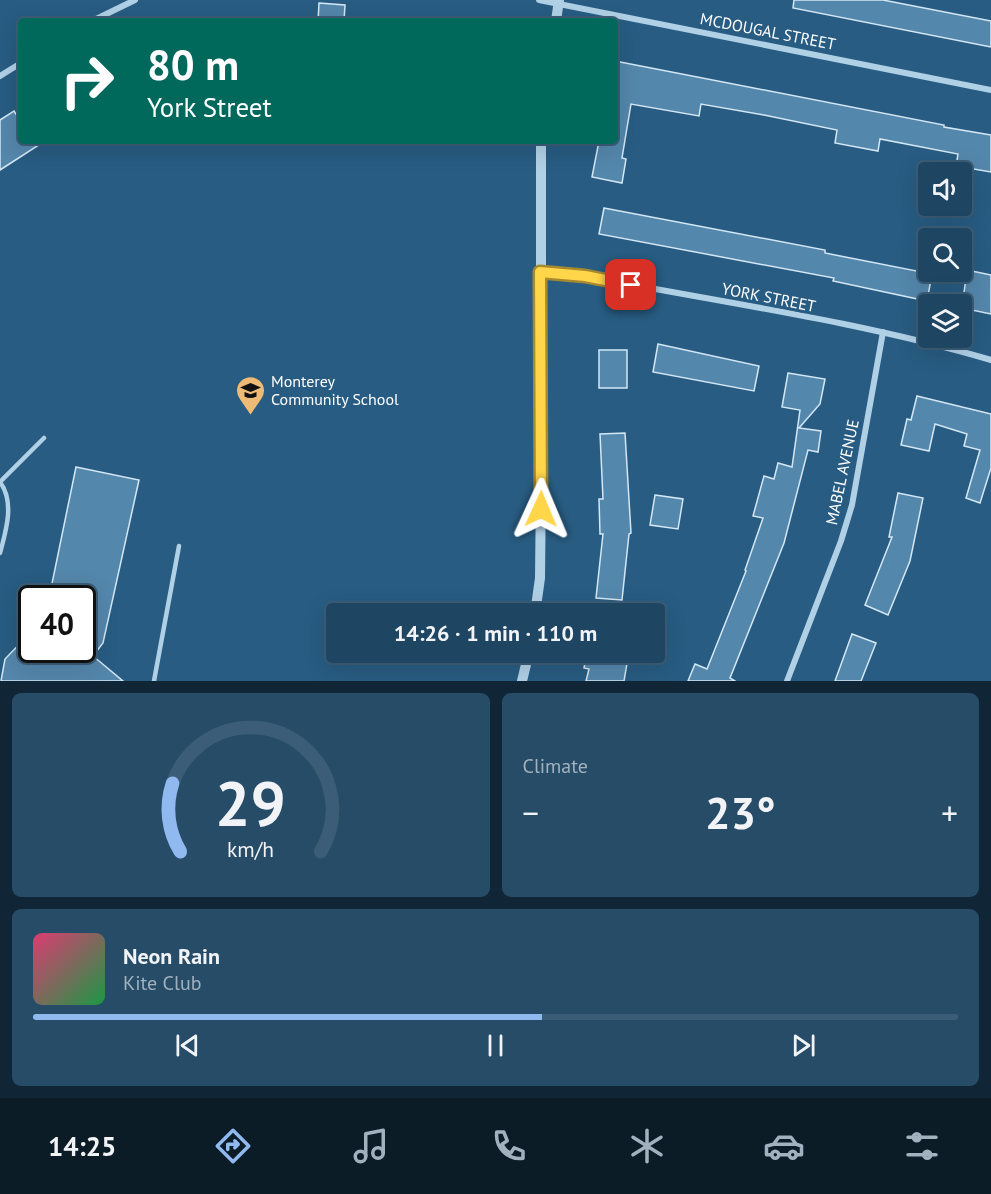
<!DOCTYPE html>
<html lang="en">
<head>
<meta charset="utf-8">
<style>
	:root { --surface:#1e4562; --page:#264c68; --text:#f1f3f6; --muted:#a1b1be; --line:#3c5d77; --accent:#90b9f0 }
	body { margin:0; font-family:"PT Sans",sans-serif; background:var(--page); color:var(--text); height:100vh; display:flex; flex-direction:column; font-size:22px; white-space:nowrap }
	* { box-sizing:border-box; margin:0 }
	p { font-size:20px; color:var(--muted) }
	.icon { flex:none; width:33px; height:33px; fill:none; stroke:currentColor; stroke-width:2; stroke-linecap:round; stroke-linejoin:round }
	.map { position:relative; height:681px; overflow:hidden }
	.panel { display:flex; flex-direction:column; gap:12px; padding:12px; background:#102636; flex:1 }
	.panel>* { flex:none }
	.guide { position:absolute; left:18px; top:18px; width:600px; height:126px; border-radius:6px; box-shadow:0 6px 24px #0002,0 0 0 2px var(--line); background:#00695c; color:#fff; overflow:hidden }
	.fabs { position:absolute; left:918px; top:162px; display:grid; gap:12px }
	.fabs a { display:grid; place-items:center; width:54px; height:54px; border-radius:6px; background:var(--surface); box-shadow:0 6px 24px #0002,0 0 0 2px var(--line); font-size:30px }
	.speed { position:absolute; left:18px; top:585px; display:flex; gap:12px; font-size:30px; font-weight:700; text-align:center }
	.speed>* { display:grid; place-content:center; width:78px; height:78px; border-radius:50%; background:var(--surface); box-shadow:0 6px 24px #0002,0 0 0 2px var(--line); line-height:1 }
	.speed .limit { border:3px solid #111; border-radius:9px; background:#fff; color:#111 }
	.pin { position:absolute; display:grid; place-items:center; width:51px; height:51px; color:#fff; margin:-26px; border-radius:12px; box-shadow:0 3px 9px #0006 }
	.me { position:absolute; width:66px; margin:-33px; rotate:1deg; stroke-linejoin:round; filter:drop-shadow(0 0 4px #0008) }
	.turn { display:flex; align-items:center; gap:21px; height:126px; padding:0 30px; font-size:27px }
	.turn .icon { width:78px; height:78px; stroke-width:2.5 }
	.turn b { display:block; font-size:42px; line-height:51px }
	.big { font-size:45px; font-weight:600; line-height:1.1 }
	.panel .tile { flex:1; display:flex; flex-direction:column; justify-content:center; gap:9px; min-width:0; padding:0 21px; border-radius:9px; background:var(--page) }
	.panel .dial { align-items:center; gap:0 }
	.dial svg { height:156px; overflow:visible; fill:none; stroke:var(--line); stroke-width:7; stroke-linecap:round; text-anchor:middle }
	.dial text { fill:var(--text); stroke:none }
	.song { display:flex; align-items:center; gap:18px }
	.cover { width:72px; height:72px; border-radius:9px; background:linear-gradient(135deg,hsl(340 70% 55%),hsl(140 70% 35%)) }
	.played { height:6px; border-radius:3px; background:linear-gradient(90deg,var(--accent) 55%,var(--line) 55%) }
	.keys { display:flex; justify-content:space-around; direction:ltr }
	.heat { display:flex; justify-content:space-between; align-items:center; font-size:33px; direction:ltr }
	.panel .tiles { flex:1; display:grid; gap:12px; grid-template-columns:1fr 1fr }
	.tile:last-child { grid-column:span 2 }
	.trip { position:absolute; left:326px; top:603px; width:339px; height:60px; border-radius:6px; background:var(--surface); box-shadow:0 6px 24px #0002,0 0 0 2px var(--line); font-weight:600; line-height:60px; text-align:center }
	.dock { display:flex; height:96px; justify-content:space-around; align-items:center; background:#0c1c27; color:var(--muted) }
	.dock .icon { width:42px; height:42px }
	.dock .active { color:var(--accent) }
	.dock b { font-size:27px; color:var(--text) }
	.map>svg:first-child { display:block }
	.building { fill:#5487ac; stroke:#d3e7f5; stroke-width:1.5 }
	.lines { fill:none; stroke-linecap:round; stroke-linejoin:round }
	.service { stroke:#b0d0e6; stroke-width:4.5 }
	.minor { stroke:#b0d0e6; stroke-width:6 }
	.tertiary { stroke:#b0d0e6; stroke-width:10 }
	.route-casing { stroke:#a68a30; stroke-width:15 }
	.route { stroke:#ffd54a; stroke-width:10 }
	.labels { text-anchor:middle; dominant-baseline:central; stroke-width:6; stroke-linejoin:round; paint-order:stroke }
	.street-label { font-size:16px; fill:#fff; stroke:#285c82 }
	.poi-label { font-size:16px; fill:#fff; stroke:#285c82; text-anchor:start }
</style>
</head>
<body>
<div class="map">
<svg width="991" height="681" viewBox="0 0 991 681">
	<rect width="100%" height="100%" fill="#285c82"/>
	<g class="building">
		<polygon points="794,0 883,0 991,21 991,47 793,8"/>
		<polygon points="319,3 345,5 344,21 318,21"/>
		<polygon points="615,61 944,125 944,127 991,135 991,172 956,166 958,154 880,139 878,151 835,143 837,130 764,115 701,104 699,116 631,104 622,158 626,159 622,183 592,177 599,141 615,141"/>
		<polygon points="14,111 21,122 21,141 45,141 0,170 0,120"/>
		<polygon points="604,208 825,250 825,253 932,274 927,301 833,281 834,278 599,234"/>
		<polygon points="967,270 991,275 991,314 962,308"/>
		<polygon points="658,344 759,366 754,391 653,372"/>
		<rect x="599" y="350" width="28" height="38"/>
		<polygon points="788,373 825,379 820,404 799,428 821,431 818,452 808,450 784,543 730,678 735,681 688,681 695,664 707,669 746,571 745,570 763,518 753,516 764,476 774,479 778,463 792,467 800,410 782,407"/>
		<polygon points="917,396 991,414 991,468 980,503 966,498 980,450 964,446 967,434 935,424 929,451 901,445 907,419 911,420"/>
		<polygon points="625,433 631,533 629,534 622,600 596,598 603,534 600,534 599,499 603,499 600,434"/>
		<polygon points="76,467 139,480 103,643 93,656 123,681 1,681 5,659 32,631 32,650 82,650 82,598 49,598"/>
		<polygon points="898,493 923,498 910,561 888,615 865,605 892,537 889,537"/>
		<polygon points="655,495 683,499 678,529 650,525"/>
		<polygon points="852,634 876,643 861,681 835,681"/>
		<polygon points="587,652 629,652 624,681 586,681 589,669 584,668"/>
	</g>
	<g class="lines">
		<g class="service">
			<path d="M0 482C15 502 6 531 0 553"/>
			<polyline points="0,482 44,438"/>
			<polyline points="154,681 179,546"/>
		</g>
		<g class="minor">
			<polyline points="539,0 991,90"/>
			<polyline points="92,21 135,0"/>
			<polyline points="0,76 21,63"/>
			<path d="M540 272 585 276C720 302 858 321 991 360"/>
			<polyline points="787,681 841,541 852,505 883,332"/>
		</g>
		<g class="tertiary">
			<polyline points="556,21 559,0"/>
			<polyline points="535,614 540,578 541,486 541,141"/>
			<polyline points="522,681 529,652"/>
		</g>
	</g>
	<g class="lines">
		<defs>
			<polyline id="route" points="541,509 540,272 585,276 631,285"/>
		</defs>
		<use href="#route" class="route-casing"/>
		<use href="#route" class="route"/>
	</g>
	<defs>
		<symbol id="school-pin" viewBox="-11 -11 22 30"><path d="M0 17L-7.5 6A9.5 9.5 0 1 1 7.5 6Z" fill="#eb7" stroke="#285c82"/><path d="M0-5L7-2L0 1L-7-2ZM-4 1L0 2.5L4 1V4Q0 6-4 4Z" fill="#111"/></symbol>
	</defs>
	<g fill-rule="evenodd">
		<use href="#school-pin" x="234" y="374" width="33" height="45"/>
	</g>
	<g class="labels">
		<g class="street-label">
			<text transform="translate(768 31) rotate(11)">MCDOUGAL STREET</text>
			<text transform="translate(769 297) rotate(11)">YORK STREET</text>
			<text transform="translate(842 472) rotate(-78)">MABEL AVENUE</text>
		</g>
		<g class="poi-label">
			<text x="271" y="381">Monterey<tspan x="271" dy="18">Community School</tspan></text>
		</g>
	</g>
</svg>
<div class="fabs">
<a><svg class="icon" aria-label="sound" viewBox="0 0 24 24"><path d="M4 9h4l5-4v14l-5-4H4zM17 9q2 3 0 6"/></svg></a>
<a><svg class="icon" aria-label="search" viewBox="0 0 24 24"><circle cx="10" cy="10" r="6"/><path d="M15 15l6 6"/></svg></a>
<a><svg class="icon" aria-label="layers" viewBox="0 0 24 24"><path d="M12 4l9 5-9 5-9-5zM3 14l9 5 9-5"/></svg></a>
</div>
<div class="speed"><div class="limit">40</div></div>
<div class="pin" style="left:631px;top:285px;background:#d93025"><svg class="icon" aria-label="arrive" viewBox="0 0 24 24"><path d="M6 21V4h12l-3 4 3 4H6"/></svg></div>
<svg class="me" style="left:541px;top:509px" viewBox="-20 -20 40 40"><path d="M0-17L14 15 0 8-14 15z" fill="#ffd54a" stroke="#fff" stroke-width="4"/></svg>
<div class="trip">14:26 · 1 min · 110 m</div>
<div class="guide">
<div class="turn"><svg class="icon" aria-label="right" viewBox="0 0 24 24"><path d="M7 20v-9h11M14 6l5 5-5 5"/></svg><div><b>80 m</b>York Street</div></div>
</div>
</div>
<section class="panel">
<div class="tiles">
<div class="tile dial"><svg viewBox="0 0 100 80">
<path d="M14 69A42 42 0 1 1 86 69"/>
<path d="M14 69A42 42 0 0 1 10 34" stroke="#90b9f0"/>
<text x="50" y="56" font-size="32" font-weight="700">29</text>
<text x="50" y="72" font-size="11">km/h</text>
</svg></div>
<div class="tile"><p>Climate</p>
<div class="heat"><a>−</a><b class="big">23°</b><a>+</a></div>
</div>
<div class="tile">
<div class="song"><i class="cover"></i><div><b>Neon Rain</b><p>Kite Club</p></div></div>
<div class="played"></div>
<div class="keys"><svg class="icon" aria-label="previous" viewBox="0 0 24 24"><path d="M18 5L8 12l10 7zM5 5v14"/></svg><svg class="icon" aria-label="pause" viewBox="0 0 24 24"><path d="M8 5v14M16 5v14"/></svg><svg class="icon" aria-label="next" viewBox="0 0 24 24"><path d="M6 5l10 7-10 7zM19 5v14"/></svg></div>
</div>
</div>
</section>
<nav class="dock">
<b>14:25</b>
<svg class="icon active" aria-label="directions" viewBox="0 0 24 24"><path d="M12 3l9 9-9 9-9-9zM9 14v-3h6M13 9l2 2-2 2"/></svg>
<svg class="icon" aria-label="music" viewBox="0 0 24 24"><path d="M9 18V5l10-2v13"/><circle cx="6" cy="18" r="3"/><circle cx="16" cy="16" r="3"/></svg>
<svg class="icon" aria-label="phone" viewBox="0 0 24 24"><path d="M5 4h4l2 5-3 2q2 4 5 5l2-3 5 2v4C11 20 4 13 5 4z"/></svg>
<svg class="icon" aria-label="climate" viewBox="0 0 24 24"><path d="M12 3v18M4 7l16 10M4 17L20 7"/></svg>
<svg class="icon" aria-label="car" viewBox="0 0 24 24"><path d="M5 17H2v-5l4-1 3-4h7l3 4 3 1v5h-3M9 17h6M6 11h13"/><circle cx="7" cy="17" r="2"/><circle cx="17" cy="17" r="2"/></svg>
<svg class="icon" aria-label="filters" viewBox="0 0 24 24"><path d="M4 7h16M4 17h16"/><circle cx="9" cy="7" r="2"/><circle cx="15" cy="17" r="2"/></svg>
</nav>
</body>
</html>
